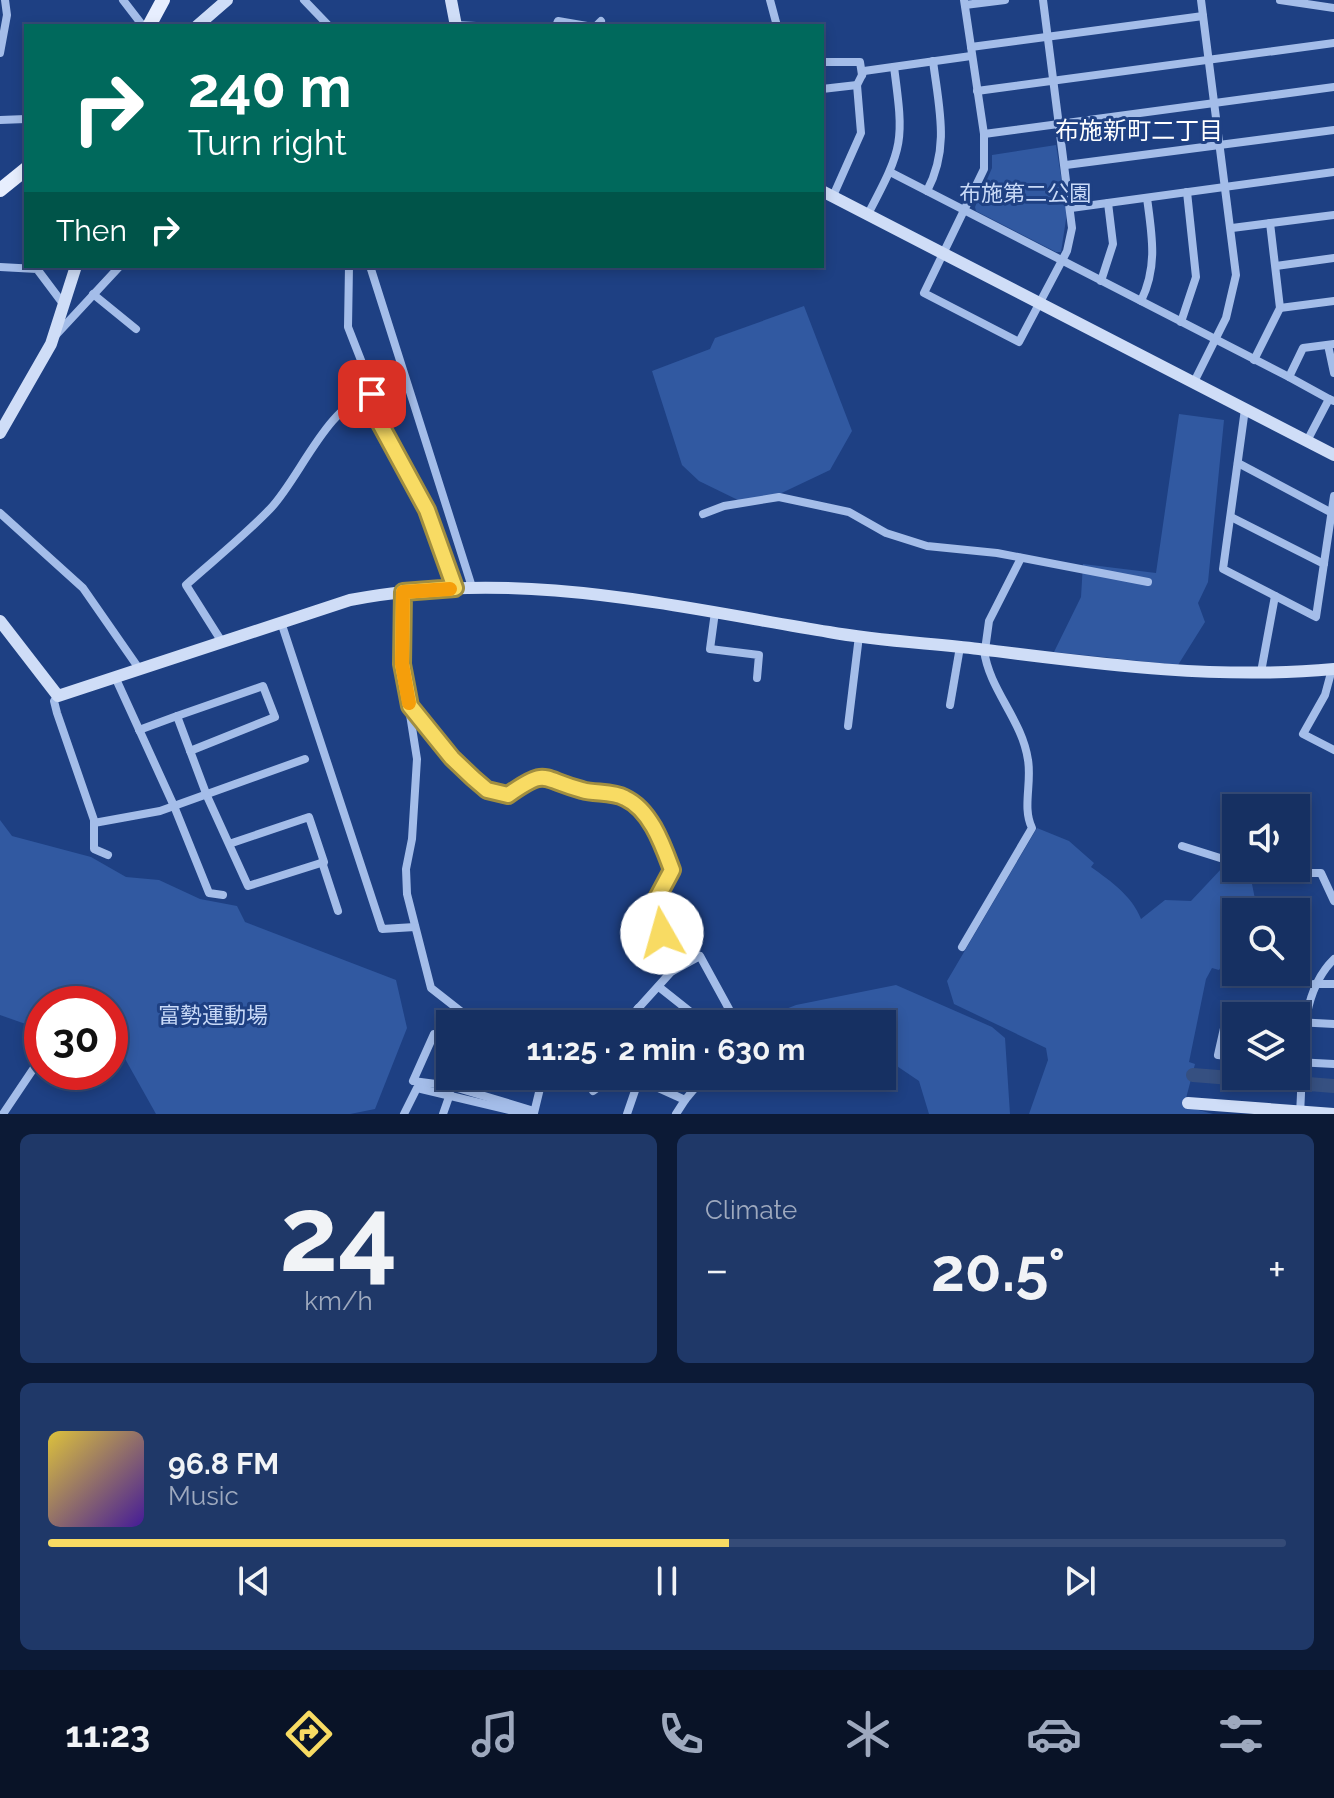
<!DOCTYPE html>
<html lang="en">
<head>
<meta charset="utf-8">
<style>
	:root { --surface:#163062; --page:#1f3868; --text:#f1f3f6; --muted:#9ea9be; --line:#354b77; --accent:#f8db63 }
	body { margin:0; font-family:Raleway,"Noto Sans JP",sans-serif; background:var(--page); color:var(--text); height:100vh; display:flex; flex-direction:column; font-size:30px; white-space:nowrap }
	* { box-sizing:border-box; margin:0 }
	p { font-size:26px; color:var(--muted) }
	.icon { flex:none; width:44px; height:44px; fill:none; stroke:currentColor; stroke-width:2; stroke-linecap:round; stroke-linejoin:round }
	.map { position:relative; height:1114px; overflow:hidden }
	.details { display:flex; flex-direction:column; gap:20px; padding:20px; background:#0c1a36; flex:1 }
	.details>* { flex:none }
	.hud { position:absolute; left:24px; top:24px; width:800px; height:244px; border-radius:0px; box-shadow:0 4px 12px #0003,0 0 0 2px var(--line); background:#00695c; color:#fff; overflow:hidden }
	.buttons { position:absolute; left:1222px; top:794px; display:grid; gap:16px }
	.buttons a { display:grid; place-items:center; width:88px; height:88px; border-radius:0px; background:var(--surface); box-shadow:0 4px 12px #0003,0 0 0 2px var(--line); font-size:40px }
	.speed { position:absolute; left:24px; top:986px; display:flex; gap:16px; font-size:40px; font-weight:700; text-align:center }
	.speed>* { display:grid; place-content:center; width:104px; height:104px; border-radius:50%; background:var(--surface); box-shadow:0 4px 12px #0003,0 0 0 2px var(--line); line-height:1 }
	.speed .limit { border:12px solid #d22; background:#fff; color:#111 }
	.pin { position:absolute; display:grid; place-items:center; width:68px; height:68px; color:#fff; margin:-34px; border-radius:16px; box-shadow:0 4px 12px #0006 }
	.me { position:absolute; width:88px; margin:-44px; rotate:353deg; stroke-linejoin:round; filter:drop-shadow(0 0 6px #0008) }
	.turn { display:flex; align-items:center; gap:28px; height:168px; padding:0 32px; font-size:36px }
	.turn .icon { width:104px; height:104px; stroke-width:2.5 }
	.turn b { display:block; font-size:56px; line-height:68px }
	.then { display:flex; align-items:center; height:76px; padding:0 32px; background:#0003; gap:16px; font-size:30px }
	.big { font-size:60px; font-weight:700; line-height:1.1 }
	.details .card { flex:1; display:flex; flex-direction:column; justify-content:center; gap:12px; min-width:0; padding:0 28px; border-radius:12px; background:var(--page) }
	.details .dial { align-items:center; gap:0 }
	.dial b { font-size:104px; line-height:1 }
	.song { display:flex; align-items:center; gap:24px }
	.cover { width:96px; height:96px; border-radius:12px; background:linear-gradient(135deg,hsl(50 70% 55%),hsl(260 70% 35%)) }
	.played { height:8px; border-radius:4px; background:linear-gradient(90deg,var(--accent) 55%,var(--line) 55%) }
	.keys { display:flex; justify-content:space-around; direction:ltr }
	.heat { display:flex; justify-content:space-between; align-items:center; font-size:44px; direction:ltr }
	.details .tiles { flex:1; display:grid; gap:20px; grid-template-columns:1fr 1fr }
	.card:last-child { grid-column:span 2 }
	.trip { position:absolute; left:436px; top:1010px; width:460px; height:80px; border-radius:0px; background:var(--surface); box-shadow:0 4px 12px #0003,0 0 0 2px var(--line); font-weight:700; line-height:80px; text-align:center }
	.tab-bar { display:flex; height:128px; justify-content:space-around; align-items:center; background:#091327; color:var(--muted) }
	.tab-bar .icon { width:56px; height:56px }
	.tab-bar .selected { color:var(--accent) }
	.tab-bar b { font-size:36px; color:var(--text) }
	.map>svg:first-child { display:block }
	.green { fill:#3159a1 }
	.lines { fill:none; stroke-linecap:round; stroke-linejoin:round }
	.river { stroke:#365081; stroke-width:14 }
	.street { stroke:#a4bde9; stroke-width:8 }
	.secondary { stroke:#cfddf7; stroke-width:12 }
	.primary { stroke:#e7eefe; stroke-width:14 }
	.route-casing { stroke:#a18e40; stroke-width:20 }
	.route { stroke:#f8db63; stroke-width:14 }
	.slow { stroke:#f59e0b; stroke-width:14 }
	.labels { text-anchor:middle; dominant-baseline:central; stroke-width:6; stroke-linejoin:round; paint-order:stroke }
	.park-label { font-size:22px; fill:#c8d9f7; stroke:#1e4083 }
	.neighbourhood-label { font-size:24px; fill:#fff; stroke:#1e4083 }
</style>
</head>
<body>
<div class="map">
<svg width="1334" height="1114" viewBox="0 0 1334 1114">
	<rect width="100%" height="100%" fill="#1e4083"/>
	<g class="green">
		<polygon points="1056,145 1067,213 1061,252 1056,252 976,211 975,207 992,168 992,155"/>
		<polygon points="804,306 852,431 830,470 771,498 740,501 699,481 682,465 652,371 710,349 715,338"/>
		<polygon points="1179,414 1224,420 1208,582 1198,603 1205,622 1178,665 1054,652 1081,597 1083,564 1156,573"/>
		<polygon points="0,820 12,836 91,857 126,877 159,880 200,899 237,906 245,922 396,980 407,1028 375,1109 350,1114 156,1114 119,1048 110,1044 110,1004 42,1004 42,1027 37,1028 0,1015"/>
		<path d="M1037 828 1069 841 1094 863 1091 867C1112 882 1132 896 1141 919L1165 900 1191 901 1223 867 1249 869 1255 899 1247 912H1236L1233 937 1236 945 1219 970 1212 968 1206 979 1189 1062 1195 1064 1184 1106 1213 1114H1029L1048 1060 1046 1048 954 1004 947 981Z"/>
		<polygon points="896,985 992,1027 1005,1038 1010,1114 929,1114 919,1081 882,1056 882,1024 748,1024 796,1005"/>
	</g>
	<g class="lines">
		<polyline class="river" points="1193,1075 1334,1086"/>
		<g class="street">
			<polyline points="123,0 143,26"/>
			<polyline points="304,0 329,26"/>
			<polyline points="770,0 777,26"/>
			<polyline points="964,0 984,134 984,169 924,293 1019,342 1067,251 1072,228 1043,0"/>
			<polyline points="1280,0 1334,8"/>
			<polyline points="965,5 1005,0"/>
			<polyline points="456,25 476,26"/>
			<polyline points="556,26 558,21 587,26"/>
			<polyline points="596,26 601,21"/>
			<polyline points="971,47 1203,16"/>
			<polyline points="0,53 7,15 5,0"/>
			<polyline points="822,62 860,62 862,75"/>
			<polyline points="822,89 857,85 864,71 971,56"/>
			<polyline points="977,91 1334,43"/>
			<polyline points="0,120 26,119"/>
			<polyline points="984,134 1334,87"/>
			<polyline points="1066,165 1334,130"/>
			<polyline points="890,172 1289,377"/>
			<path d="M927 191C950 148 939 108 933 61"/>
			<polyline points="833,196 861,133 857,85"/>
			<polyline points="1071,208 1334,172"/>
			<path d="M868 214C904 146 904 142 894 67"/>
			<polyline points="1232,228 1334,215"/>
			<polyline points="349,266 348,327 366,373 377,418 427,510 455,588"/>
			<polyline points="370,266 472,587"/>
			<polyline points="1276,266 1334,258"/>
			<polyline points="0,267 37,269 64,305"/>
			<polyline points="1101,281 1113,244 1108,203"/>
			<polyline points="93,294 136,329"/>
			<path d="M1141 301C1158 266 1152 236 1147 198"/>
			<polyline points="1280,308 1334,301"/>
			<polyline points="1181,322 1196,277 1187,192"/>
			<polyline points="55,336 120,266"/>
			<polyline points="1328,345 1334,373"/>
			<polyline points="1254,360 1280,308 1270,223"/>
			<polyline points="1194,382 1226,318 1236,275 1201,0"/>
			<polyline points="1329,399 1289,377 1303,348 1334,344"/>
			<polyline points="1245,409 1223,569 1316,617 1334,496"/>
			<polyline points="1307,441 1329,399 1334,401"/>
			<polyline points="1238,463 1332,513"/>
			<polyline points="0,513 83,588 140,670"/>
			<polyline points="703,514 724,506 779,497 849,512 886,533 927,546 997,553 1148,582"/>
			<polyline points="1231,517 1324,564"/>
			<polyline points="403,592 402,664 417,759 412,839 406,869 407,894 431,988 477,1024"/>
			<polyline points="715,612 710,649 759,655 757,678"/>
			<polyline points="281,622 382,929 415,927"/>
			<path d="M222 642 186 585C214 560 244 536 270 509 300 478 327 404 372 394"/>
			<polyline points="985,650 989,621 1021,558"/>
			<polyline points="1332,669 1325,695 1303,734 1334,750"/>
			<polyline points="1261,672 1275,596"/>
			<polyline points="116,679 174,806 209,893 223,895"/>
			<polyline points="58,696 54,701 57,713 94,820 94,849 108,855"/>
			<polyline points="950,705 960,647"/>
			<path d="M413 710C436 738 468 793 508 795 548 767 540 779 582 790 595 794 613 791 625 798 651 810 663 846 672 870 668 877 661 884 658 891 652 905 664 959 671 972"/>
			<polyline points="177,716 263,686 275,717 190,751"/>
			<polyline points="848,726 859,636"/>
			<polyline points="139,730 177,716 207,796 248,886 324,862 309,817 229,844"/>
			<polyline points="94,823 160,811 305,759"/>
			<polyline points="1182,846 1236,863"/>
			<polyline points="322,862 338,911"/>
			<polyline points="1257,868 1273,873 1321,873 1334,901"/>
			<path d="M962 947 1032 828C1022 808 1032 783 1028 760 1022 719 989 690 984 650"/>
			<polyline points="1314,984 1334,984"/>
			<polyline points="659,987 698,1018"/>
			<polyline points="638,1008 654,1024"/>
			<polyline points="1236,1016 1227,1015 1218,1055 1236,1057"/>
			<polyline points="1296,1022 1334,1024"/>
			<polyline points="624,1024 671,972 700,956 729,1009"/>
			<polyline points="450,1038 434,1034 413,1081 451,1086 534,1111"/>
			<polyline points="1296,1062 1334,1064"/>
			<polyline points="632,1076 685,1100 676,1114"/>
			<polyline points="593,1091 614,1076"/>
			<polyline points="685,1100 705,1076"/>
			<path d="M1300 1112C1304 1062 1296 996 1334 959"/>
			<polyline points="534,1113 543,1076"/>
			<polyline points="3,1114 42,1056"/>
			<polyline points="404,1114 417,1088 526,1114"/>
			<polyline points="443,1114 450,1094"/>
			<polyline points="627,1114 639,1079"/>
		</g>
		<g class="secondary">
			<polyline points="451,0 456,26"/>
			<polyline points="197,26 227,0"/>
			<polyline points="822,191 1334,455"/>
			<polyline points="0,433 51,344 76,266"/>
			<path d="M0 621 58 696 350 600C517 568 665 605 829 632 879 641 929 643 979 649 1098 664 1214 680 1334 669"/>
			<polyline points="1188,1103 1334,1114"/>
		</g>
		<g class="primary">
			<polyline points="149,26 163,0"/>
			<polyline points="0,190 26,169"/>
		</g>
	</g>
	<g class="lines">
		<defs>
			<path id="route" d="M372 394 377 418 427 510 455 588 403 592 402 664 410 706 452 758 473 778 487 790 508 795C548 767 540 779 582 790 595 794 612 791 625 798 651 810 663 846 672 870L656 900 662 933"/>
		</defs>
		<use href="#route" class="route-casing"/>
		<use href="#route" class="route"/>
		<polyline class="slow" points="409,703 402,664 403,592 450,589"/>
	</g>
	<g class="labels">
		<g class="park-label">
			<text x="1025" y="193">布施第二公園</text>
			<text x="213" y="1015">富勢運動場</text>
		</g>
		<g class="neighbourhood-label">
			<text x="1139" y="130">布施新町二丁目</text>
		</g>
	</g>
</svg>
<div class="buttons">
<a><svg class="icon" aria-label="sound" viewBox="0 0 24 24"><path d="M4 9h4l5-4v14l-5-4H4zM17 9q2 3 0 6"/></svg></a>
<a><svg class="icon" aria-label="search" viewBox="0 0 24 24"><circle cx="10" cy="10" r="6"/><path d="M15 15l6 6"/></svg></a>
<a><svg class="icon" aria-label="layers" viewBox="0 0 24 24"><path d="M12 4l9 5-9 5-9-5zM3 14l9 5 9-5"/></svg></a>
</div>
<div class="speed"><div class="limit">30</div></div>
<div class="pin" style="left:372px;top:394px;background:#d93025"><svg class="icon" aria-label="arrive" viewBox="0 0 24 24"><path d="M6 21V4h12l-3 4 3 4H6"/></svg></div>
<svg class="me" style="left:662px;top:933px" viewBox="-20 -20 40 40"><circle r="19" fill="#fff"/><path d="M0-13L10 11 0 6-10 11z" fill="#f8db63"/></svg>
<div class="trip">11:25 · 2 min · 630 m</div>
<div class="hud">
<div class="turn"><svg class="icon" aria-label="right" viewBox="0 0 24 24"><path d="M7 20v-9h11M14 6l5 5-5 5"/></svg><div><b>240 m</b>Turn right</div></div>
<div class="then">Then<svg class="icon" aria-label="right" viewBox="0 0 24 24"><path d="M7 20v-9h11M14 6l5 5-5 5"/></svg></div>
</div>
</div>
<section class="details">
<div class="tiles">
<div class="card dial"><b>24</b><p>km/h</p></div>
<div class="card"><p>Climate</p>
<div class="heat"><a>−</a><b class="big">20.5°</b><a>+</a></div>
</div>
<div class="card">
<div class="song"><i class="cover"></i><div><b>96.8 FM</b><p>Music</p></div></div>
<div class="played"></div>
<div class="keys"><svg class="icon" aria-label="previous" viewBox="0 0 24 24"><path d="M18 5L8 12l10 7zM5 5v14"/></svg><svg class="icon" aria-label="pause" viewBox="0 0 24 24"><path d="M8 5v14M16 5v14"/></svg><svg class="icon" aria-label="next" viewBox="0 0 24 24"><path d="M6 5l10 7-10 7zM19 5v14"/></svg></div>
</div>
</div>
</section>
<nav class="tab-bar">
<b>11:23</b>
<svg class="icon selected" aria-label="directions" viewBox="0 0 24 24"><path d="M12 3l9 9-9 9-9-9zM9 14v-3h6M13 9l2 2-2 2"/></svg>
<svg class="icon" aria-label="music" viewBox="0 0 24 24"><path d="M9 18V5l10-2v13"/><circle cx="6" cy="18" r="3"/><circle cx="16" cy="16" r="3"/></svg>
<svg class="icon" aria-label="phone" viewBox="0 0 24 24"><path d="M5 4h4l2 5-3 2q2 4 5 5l2-3 5 2v4C11 20 4 13 5 4z"/></svg>
<svg class="icon" aria-label="climate" viewBox="0 0 24 24"><path d="M12 3v18M4 7l16 10M4 17L20 7"/></svg>
<svg class="icon" aria-label="car" viewBox="0 0 24 24"><path d="M5 17H2v-5l4-1 3-4h7l3 4 3 1v5h-3M9 17h6M6 11h13"/><circle cx="7" cy="17" r="2"/><circle cx="17" cy="17" r="2"/></svg>
<svg class="icon" aria-label="filters" viewBox="0 0 24 24"><path d="M4 7h16M4 17h16"/><circle cx="9" cy="7" r="2"/><circle cx="15" cy="17" r="2"/></svg>
</nav>
</body>
</html>
